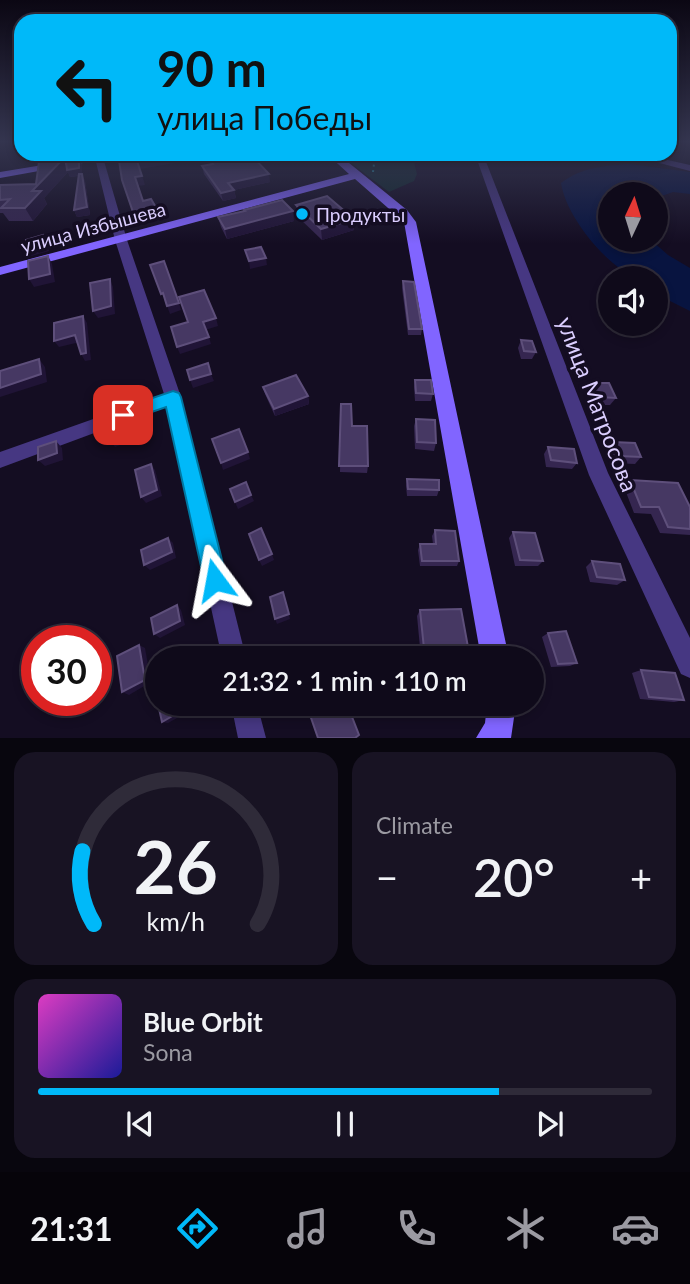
<!DOCTYPE html>
<html lang="en">
<head>
<meta charset="utf-8">
<style>
	:root { --surface:#0f0a1a; --page:#181323; --text:#f1f3f6; --muted:#9b9aa2; --line:#2f2b39; --accent:#00b9f9 }
	body { margin:0; font-family:Lato,sans-serif; background:var(--page); color:var(--text); height:100vh; display:flex; flex-direction:column; font-size:26px; white-space:nowrap }
	* { box-sizing:border-box; margin:0 }
	p { font-size:23px; color:var(--muted) }
	.icon { flex:none; width:38px; height:38px; fill:none; stroke:currentColor; stroke-width:2; stroke-linecap:round; stroke-linejoin:round }
	.map { position:relative; height:738px; overflow:hidden }
	.side { display:flex; flex-direction:column; gap:14px; padding:14px; background:#08060e; flex:1 }
	.side>* { flex:none }
	.top-card { position:absolute; left:14px; top:14px; width:663px; height:147px; border-radius:21px; box-shadow:0 4px 10px #0003,0 0 0 2px var(--line); background:#00b9f9; color:#111; overflow:hidden }
	.needle { width:46px; rotate:4deg }
	.controls { position:absolute; left:598px; top:182px; display:grid; gap:14px }
	.controls a { display:grid; place-items:center; width:70px; height:70px; border-radius:50%; background:var(--surface); box-shadow:0 4px 10px #0003,0 0 0 2px var(--line); font-size:35px }
	.speed { position:absolute; left:21px; top:625px; display:flex; gap:14px; font-size:35px; font-weight:700; text-align:center }
	.speed>* { display:grid; place-content:center; width:91px; height:91px; border-radius:50%; background:var(--surface); box-shadow:0 4px 10px #0003,0 0 0 2px var(--line); line-height:1 }
	.speed .limit { border:10px solid #d22; background:#fff; color:#111 }
	.pin { position:absolute; display:grid; place-items:center; width:60px; height:60px; color:#fff; margin:-30px; border-radius:14px; box-shadow:0 4px 10px #0006 }
	.me { position:absolute; width:77px; margin:-38px; rotate:347deg; stroke-linejoin:round; filter:drop-shadow(0 0 5px #0008) }
	.turn { display:flex; align-items:center; gap:24px; height:147px; padding:0 28px; font-size:32px }
	.turn .icon { width:91px; height:91px; stroke-width:2.5 }
	.turn b { display:block; font-size:49px; line-height:60px }
	.big { font-size:52px; font-weight:600; line-height:1.1 }
	.side .tile { flex:1; display:flex; flex-direction:column; justify-content:center; gap:10px; min-width:0; padding:0 24px; border-radius:21px; background:var(--page) }
	.side .dial { align-items:center; gap:0 }
	.dial svg { height:182px; overflow:visible; fill:none; stroke:var(--line); stroke-width:7; stroke-linecap:round; text-anchor:middle }
	.dial text { fill:var(--text); stroke:none }
	.song { display:flex; align-items:center; gap:21px }
	.cover { width:84px; height:84px; border-radius:10px; background:linear-gradient(135deg,hsl(310 70% 55%),hsl(240 70% 35%)) }
	.played { height:7px; border-radius:4px; background:linear-gradient(90deg,var(--accent) 75%,var(--line) 75%) }
	.keys { display:flex; justify-content:space-around; direction:ltr }
	.heat { display:flex; justify-content:space-between; align-items:center; font-size:38px; direction:ltr }
	.side .tiles { flex:1; display:grid; gap:14px; grid-template-columns:1fr 1fr }
	.tile:last-child { grid-column:span 2 }
	.trip { position:absolute; left:145px; top:646px; width:399px; height:70px; border-radius:35px; background:var(--surface); box-shadow:0 4px 10px #0003,0 0 0 2px var(--line); font-weight:600; line-height:70px; text-align:center }
	.tab-bar { display:flex; height:112px; justify-content:space-around; align-items:center; background:#06040a; color:var(--muted) }
	.tab-bar .icon { width:49px; height:49px }
	.tab-bar .active { color:var(--accent) }
	.tab-bar b { font-size:32px; color:var(--text) }
	.map>svg:first-child { display:block }
	.green { fill:#10292c }
	.water { fill:#081440 }
	.lines { fill:none; stroke-linecap:round; stroke-linejoin:round }
	.path { stroke:#2ca8b5; stroke-width:2; stroke-dasharray:2 3.5; stroke-linecap:butt }
	.street { fill:#463782; fill-rule:evenodd }
	.secondary { fill:#8165ff; fill-rule:evenodd }
	.wall { fill:#352650 }
	.shaded-wall { fill:#201436 }
	.building { fill:#463863; stroke:#5e4f7b; stroke-width:2 }
	.route { fill:#00b9f9; stroke:#0078a2; stroke-width:2 }
	.poi-dot { fill:#00b9f9; stroke:#140d22; stroke-width:2.5 }
	.labels { text-anchor:middle; dominant-baseline:central; stroke-width:7; stroke-linejoin:round; paint-order:stroke }
	.far-poi-label { font-size:19px; fill:#dbceff; stroke:#140d22; text-anchor:start }
	.far-street-label { font-size:19px; fill:#dbceff; stroke:#140d22 }
	.street-label { font-size:23px; fill:#dbceff; stroke:#140d22 }
</style>
</head>
<body>
<div class="map">
<svg width="690" height="738" viewBox="0 0 690 738">
	<rect width="100%" height="100%" fill="#140d22"/>
	<polygon class="green" points="339,154 412,154 417,174 414,181 389,192"/>
	<path class="water" d="M629 164 690 172V194L673 192 656 198V194H611V240H651L668 255 690 268V311L656 294V278C650 278 640 280 634 277 604 263 566 216 561 183 582 167 603 166 629 164Z"/>
	<g class="lines">
		<g class="path">
			<polyline points="358,154 376,160 393,154"/>
			<polyline points="373,172 375,155"/>
		</g>
		<g class="street">
			<polygon points="94,154 102,154 127,240 181,397 246,658 222,658 167,406 0,468 0,452 164,394 115,240"/>
			<polygon points="475,154 483,154 608,473 690,638 690,678 681,674 589,475"/>
			<polygon points="625,154 641,154 690,165 690,171"/>
			<polygon points="231,704 257,704 266,738 238,738"/>
		</g>
		<g class="secondary">
			<polygon points="110,154 133,154 0,178 0,172"/>
			<polygon points="327,154 338,154 407,210 416,222 509,658 481,658 404,222 355,179 0,275 0,267 349,174"/>
			<polygon points="487,704 516,704 511,738 476,738 485,723"/>
		</g>
	</g>
	<g class="wall">
		<polygon points="204,154 233,154 236,159 270,182 234,190 236,198 223,201 204,174 202,166 210,164"/>
		<polygon points="289,154 317,154 317,159 298,163"/>
		<polygon points="79,159 82,166 82,175 85,181 90,215 77,217 74,210 78,176 70,177 68,172 44,198 47,204 33,221 9,221 3,213 0,213 0,185 36,184 66,165"/>
		<polygon points="296,205 354,219 354,230 322,240 297,216"/>
		<polygon points="244,210 294,221 227,239 221,227 218,217 244,212"/>
		<polygon points="403,281 422,329 421,335 408,335 402,288"/>
		<polygon points="521,340 536,352 532,359 521,359 518,348"/>
		<polygon points="415,380 433,394 431,401 415,401 414,387"/>
		<polygon points="592,383 616,398 610,405 594,405 588,390"/>
		<polygon points="263,387 308,396 309,404 275,416 265,394"/>
		<polygon points="341,404 352,426 368,466 367,473 340,472"/>
		<polygon points="416,419 436,443 434,451 415,449 414,426"/>
		<polygon points="613,442 641,457 635,464 613,463 607,449"/>
		<polygon points="548,447 577,463 572,469 546,467 544,454"/>
		<polygon points="407,479 439,490 437,496 407,496 406,486"/>
		<polygon points="630,480 690,507 690,535 660,533 651,514 634,513 624,487"/>
		<polygon points="435,530 459,561 457,566 420,566 418,550 420,544 433,544 432,536"/>
		<polygon points="513,532 543,561 538,566 515,566 509,538"/>
		<polygon points="592,561 625,580 617,585 590,582 586,567"/>
		<polygon points="420,610 470,658 421,658 417,616"/>
		<polygon points="548,633 577,663 570,666 551,667 542,637"/>
		<polygon points="641,670 684,700 674,702 640,699 632,673"/>
	</g>
	<g class="shaded-wall">
		<polygon points="65,154 81,154 82,156 67,158"/>
		<polygon points="297,154 317,154 317,159 298,163"/>
		<polygon points="173,155 175,163 140,169 145,185 138,186 135,177 137,161"/>
		<polygon points="63,159 68,170 79,159 82,166 82,175 85,181 90,215 77,217 74,210 82,175 70,177 68,172 44,198 47,204 33,221 25,208 32,191"/>
		<polygon points="269,174 270,182 234,190 236,198 223,201 221,193 228,183"/>
		<polygon points="157,209 160,218 138,224 134,215"/>
		<polygon points="293,211 294,221 227,239 225,229"/>
		<polygon points="354,219 354,230 322,240 321,229"/>
		<polygon points="43,235 47,243 49,251 31,256 27,249"/>
		<polygon points="48,256 52,264 55,282 34,287 29,279"/>
		<polygon points="266,258 267,265 250,269 249,261"/>
		<polygon points="110,279 113,287 115,314 98,318 93,311"/>
		<polygon points="179,303 181,310 170,314 167,306"/>
		<polygon points="83,316 87,323 91,360 85,361 81,354"/>
		<polygon points="216,318 218,326 205,330 203,322"/>
		<polygon points="75,335 80,342 59,347 54,341"/>
		<polygon points="209,337 211,344 180,354 177,347"/>
		<polygon points="39,359 45,367 47,382 0,397 0,388"/>
		<polygon points="211,374 214,381 193,388 190,380"/>
		<polygon points="308,396 309,404 275,416 274,409"/>
		<polygon points="138,419 145,435 115,447 110,440"/>
		<polygon points="56,441 62,448 63,460 45,466 38,460"/>
		<polygon points="248,452 250,459 223,470 221,463"/>
		<polygon points="151,464 155,470 162,496 146,503 141,497"/>
		<polygon points="251,495 254,501 238,509 235,502"/>
		<polygon points="168,538 173,543 176,558 150,570 144,565"/>
		<polygon points="272,554 274,560 262,566 259,560"/>
		<polygon points="285,597 290,619 277,624 275,619"/>
		<polygon points="177,605 181,610 185,625 160,638 154,634"/>
		<polygon points="139,645 145,648 151,682 129,695 122,692"/>
		<polygon points="193,704 202,704 168,723 162,722"/>
	</g>
	<g class="building">
		<polygon points="118,154 172,154 173,155 137,161 142,176 135,177 143,201 151,199 157,209 134,215 122,180"/>
		<polygon points="207,154 233,154 236,159 252,156 269,174 228,183 234,190 221,193 202,166 213,164"/>
		<polygon points="63,159 32,191 41,191 25,208 1,208 10,199 0,200 0,185 36,184 39,162"/>
		<polygon points="79,159 79,168 67,170 66,162"/>
		<polygon points="79,174 82,174 87,207 74,210"/>
		<polygon points="327,196 354,219 321,229 296,205"/>
		<polygon points="282,200 293,211 225,229 218,217 245,211 244,210"/>
		<polygon points="43,235 45,244 27,249 26,240"/>
		<polygon points="261,247 266,258 249,261 245,250"/>
		<polygon points="48,256 50,274 29,279 28,261"/>
		<polygon points="164,261 179,303 167,306 163,293 161,294 150,265"/>
		<polygon points="110,279 111,306 93,311 90,283"/>
		<polygon points="403,281 414,282 422,329 409,329"/>
		<polygon points="204,290 216,318 203,322 209,337 177,347 171,327 188,322 179,297"/>
		<polygon points="83,316 86,353 81,354 75,335 54,341 54,323"/>
		<polygon points="521,340 532,341 536,352 524,351"/>
		<polygon points="39,359 41,374 0,388 0,371"/>
		<polygon points="208,363 211,374 190,380 187,370"/>
		<polygon points="296,375 308,396 274,409 263,387"/>
		<polygon points="415,380 431,380 433,394 416,393"/>
		<polygon points="592,383 609,383 616,398 599,397"/>
		<polygon points="341,404 351,404 352,426 367,426 368,466 339,466"/>
		<polygon points="138,419 141,428 110,440 108,430"/>
		<polygon points="416,419 435,420 436,443 417,442"/>
		<polygon points="239,429 248,452 221,463 212,439"/>
		<polygon points="56,441 57,453 38,460 38,447"/>
		<polygon points="613,442 635,443 641,457 619,456"/>
		<polygon points="548,447 574,449 577,463 551,460"/>
		<polygon points="151,464 157,490 141,497 135,470"/>
		<polygon points="407,479 439,480 439,490 408,489"/>
		<polygon points="630,480 678,483 690,507 690,529 668,527 659,507 641,507"/>
		<polygon points="246,482 251,495 235,502 230,489"/>
		<polygon points="261,528 272,554 259,560 249,534"/>
		<polygon points="435,530 455,531 459,561 422,561 420,544 436,544"/>
		<polygon points="513,532 535,533 543,561 520,560"/>
		<polygon points="168,538 172,552 144,565 141,550"/>
		<polygon points="592,561 620,564 625,580 597,577"/>
		<polygon points="283,592 289,614 275,619 270,597"/>
		<polygon points="177,605 180,621 154,634 151,618"/>
		<polygon points="461,609 470,658 425,658 420,610"/>
		<polygon points="566,631 577,663 558,664 548,633"/>
		<polygon points="139,645 145,680 122,692 117,656"/>
		<polygon points="641,670 675,673 684,700 649,697"/>
		<polygon points="158,676 158,700 153,679"/>
		<polygon points="158,704 193,704 162,722"/>
		<polygon points="325,704 347,704 359,735 355,738 318,738 309,712"/>
	</g>
	<linearGradient id="sky" x2="0" y2="1"><stop stop-color="#0b0713"/><stop offset="0.58" stop-color="#34354f"/><stop offset="1" stop-color="#34354f" stop-opacity="0"/></linearGradient>
	<rect width="690" height="244" fill="url(#sky)"/>
	<polygon class="route" points="173,391 179,393 181,397 227,580 223,588 215,591 207,588 204,580 166,407 123,422 117,420 115,415 117,410"/>
	<circle class="poi-dot" cx="302" cy="214" r="7"/>
	<g class="labels">
		<g class="far-poi-label">
			<text x="316" y="214">Продукты</text>
		</g>
		<g class="far-street-label">
			<text transform="translate(93 227) rotate(-15)">улица Избышева</text>
		</g>
		<g class="street-label">
			<text transform="translate(598 404) rotate(69)">улица Матросова</text>
		</g>
	</g>
</svg>
<div class="controls">
<a><svg class="needle" viewBox="-14 -14 28 28"><path d="M0-13l5 13h-10z" fill="#e53935"/><path d="M0 13l5-13h-10z" fill="#9b9aa2"/></svg></a>
<a><svg class="icon" aria-label="sound" viewBox="0 0 24 24"><path d="M4 9h4l5-4v14l-5-4H4zM17 9q2 3 0 6"/></svg></a>
</div>
<div class="speed"><div class="limit">30</div></div>
<div class="pin" style="left:123px;top:415px;background:#d93025"><svg class="icon" aria-label="arrive" viewBox="0 0 24 24"><path d="M6 21V4h12l-3 4 3 4H6"/></svg></div>
<svg class="me" style="left:215px;top:580px" viewBox="-20 -20 40 40"><path d="M0-17L14 15 0 8-14 15z" fill="#00b9f9" stroke="#fff" stroke-width="4"/></svg>
<div class="trip">21:32 · 1 min · 110 m</div>
<div class="top-card">
<div class="turn"><svg class="icon" aria-label="left" viewBox="0 0 24 24"><path d="M17 20v-9H6M10 6l-5 5 5 5"/></svg><div><b>90 m</b>улица Победы</div></div>
</div>
</div>
<section class="side">
<div class="tiles">
<div class="tile dial"><svg viewBox="0 0 100 80">
<path d="M14 69A42 42 0 1 1 86 69"/>
<path d="M14 69A42 42 0 0 1 9 37" stroke="#00b9f9"/>
<text x="50" y="56" font-size="32" font-weight="700">26</text>
<text x="50" y="72" font-size="11">km/h</text>
</svg></div>
<div class="tile"><p>Climate</p>
<div class="heat"><a>−</a><b class="big">20°</b><a>+</a></div>
</div>
<div class="tile">
<div class="song"><i class="cover"></i><div><b>Blue Orbit</b><p>Sona</p></div></div>
<div class="played"></div>
<div class="keys"><svg class="icon" aria-label="previous" viewBox="0 0 24 24"><path d="M18 5L8 12l10 7zM5 5v14"/></svg><svg class="icon" aria-label="pause" viewBox="0 0 24 24"><path d="M8 5v14M16 5v14"/></svg><svg class="icon" aria-label="next" viewBox="0 0 24 24"><path d="M6 5l10 7-10 7zM19 5v14"/></svg></div>
</div>
</div>
</section>
<nav class="tab-bar">
<b>21:31</b>
<svg class="icon active" aria-label="directions" viewBox="0 0 24 24"><path d="M12 3l9 9-9 9-9-9zM9 14v-3h6M13 9l2 2-2 2"/></svg>
<svg class="icon" aria-label="music" viewBox="0 0 24 24"><path d="M9 18V5l10-2v13"/><circle cx="6" cy="18" r="3"/><circle cx="16" cy="16" r="3"/></svg>
<svg class="icon" aria-label="phone" viewBox="0 0 24 24"><path d="M5 4h4l2 5-3 2q2 4 5 5l2-3 5 2v4C11 20 4 13 5 4z"/></svg>
<svg class="icon" aria-label="climate" viewBox="0 0 24 24"><path d="M12 3v18M4 7l16 10M4 17L20 7"/></svg>
<svg class="icon" aria-label="car" viewBox="0 0 24 24"><path d="M5 17H2v-5l4-1 3-4h7l3 4 3 1v5h-3M9 17h6M6 11h13"/><circle cx="7" cy="17" r="2"/><circle cx="17" cy="17" r="2"/></svg>
</nav>
</body>
</html>
